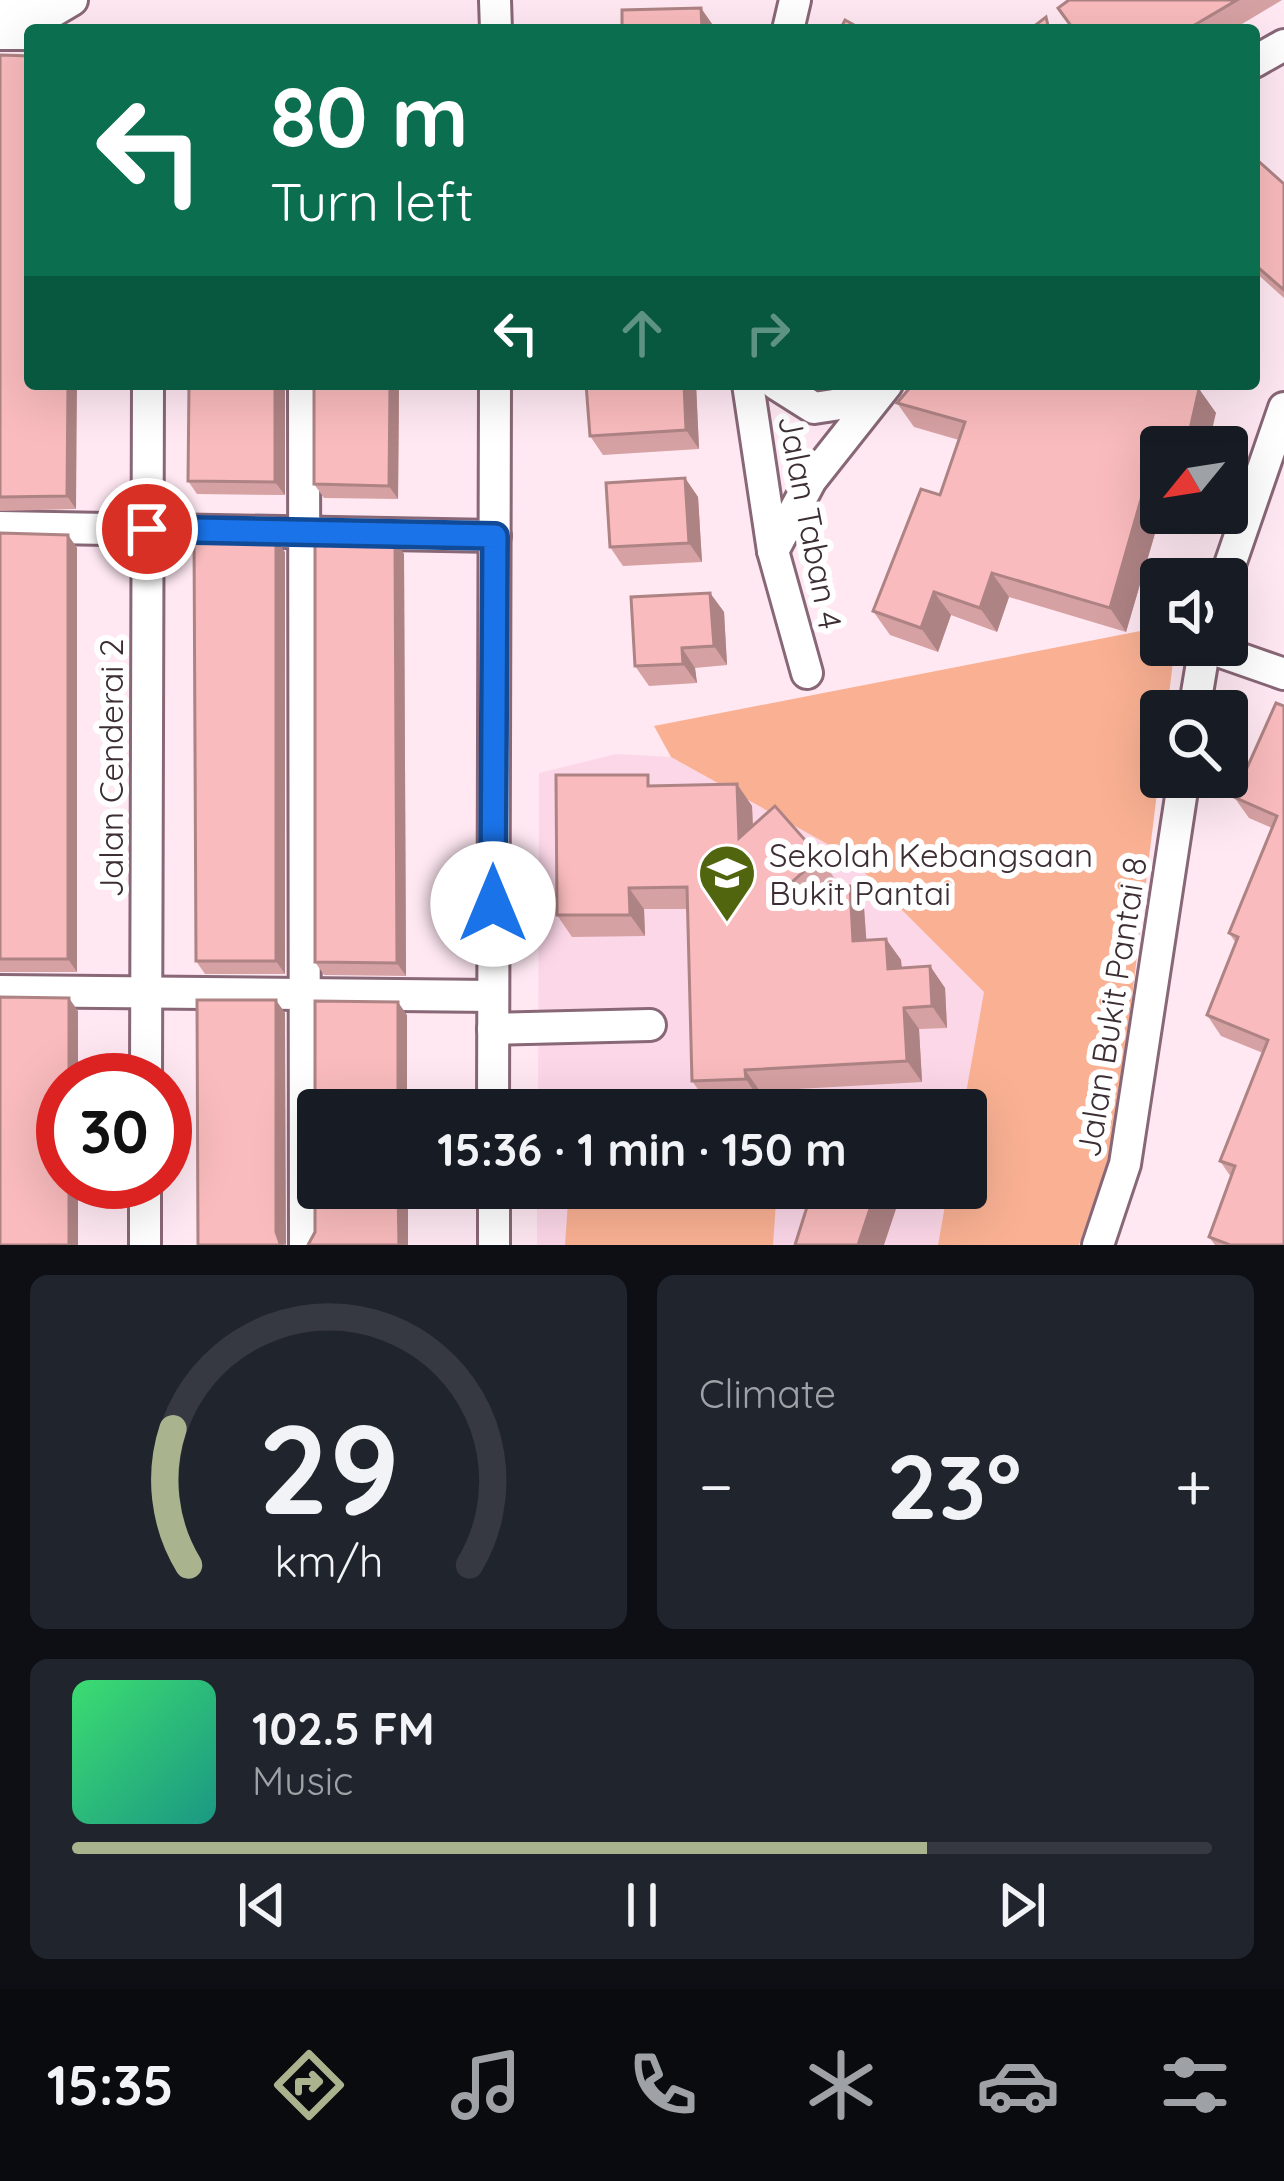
<!DOCTYPE html>
<html lang="en">
<head>
<meta charset="utf-8">
<style>
	:root { --surface:#171b24; --page:#20242c; --text:#f1f3f6; --muted:#9ea1a6; --line:#363941; --accent:#a9b38e }
	body { margin:0; font-family:Quicksand,sans-serif; background:var(--page); color:var(--text); height:100vh; display:flex; flex-direction:column; font-size:45px; white-space:nowrap }
	* { box-sizing:border-box; margin:0 }
	p { font-size:39px; color:var(--muted) }
	.icon { flex:none; width:66px; height:66px; fill:none; stroke:currentColor; stroke-width:2; stroke-linecap:round; stroke-linejoin:round }
	.map { position:relative; height:1245px; overflow:hidden }
	.drawer { display:flex; flex-direction:column; gap:30px; padding:30px; background:#0d0f14; flex:1 }
	.drawer>* { flex:none }
	.guide { position:absolute; left:24px; top:24px; width:1236px; height:366px; border-radius:12px; box-shadow:0 12px 48px #0002; background:#0b6e4f; color:#fff; overflow:hidden }
	.needle { width:78px; rotate:240deg }
	.controls { position:absolute; left:1140px; top:426px; display:grid; gap:24px }
	.controls a { display:grid; place-items:center; width:108px; height:108px; border-radius:12px; background:var(--surface); box-shadow:0 12px 48px #0002; font-size:60px }
	.speed { position:absolute; left:36px; top:1053px; display:flex; gap:24px; font-size:60px; font-weight:700; text-align:center }
	.speed>* { display:grid; place-content:center; width:156px; height:156px; border-radius:50%; background:var(--surface); box-shadow:0 12px 48px #0002; line-height:1 }
	.speed .limit { border:18px solid #d22; background:#fff; color:#111 }
	.pin { position:absolute; display:grid; place-items:center; width:102px; height:102px; color:#fff; margin:-51px; border:6px solid #fff; border-radius:50%; box-shadow:0 3px 12px #0007 }
	.me { position:absolute; width:132px; margin:-66px; rotate:0deg; stroke-linejoin:round; filter:drop-shadow(0 0 9px #0008) }
	.turn { display:flex; align-items:center; gap:42px; height:252px; padding:0 48px; font-size:54px }
	.turn .icon { width:156px; height:156px; stroke-width:2.5 }
	.turn b { display:block; font-size:84px; line-height:102px }
	.lanes { display:flex; align-items:center; height:114px; padding:0 48px; background:#0003; justify-content:center; gap:60px; direction:ltr }
	.lanes .off { opacity:.35 }
	.big { font-size:90px; font-weight:800; line-height:1.1 }
	.drawer .widget { flex:1; display:flex; flex-direction:column; justify-content:center; gap:18px; min-width:0; padding:0 42px; border-radius:18px; background:var(--page) }
	.drawer .dial { align-items:center; gap:0 }
	.dial svg { height:312px; overflow:visible; fill:none; stroke:var(--line); stroke-width:7; stroke-linecap:round; text-anchor:middle }
	.dial text { fill:var(--text); stroke:none }
	.song { display:flex; align-items:center; gap:36px }
	.cover { width:144px; height:144px; border-radius:18px; background:linear-gradient(135deg,hsl(140 70% 55%),hsl(170 70% 35%)) }
	.played { height:12px; border-radius:6px; background:linear-gradient(90deg,var(--accent) 75%,var(--line) 75%) }
	.keys { display:flex; justify-content:space-around; direction:ltr }
	.heat { display:flex; justify-content:space-between; align-items:center; font-size:66px; direction:ltr }
	.drawer .tiles { flex:1; display:grid; gap:30px; grid-template-columns:1fr 1fr }
	.widget:last-child { grid-column:span 2 }
	.trip { position:absolute; left:297px; top:1089px; width:690px; height:120px; border-radius:12px; background:var(--surface); box-shadow:0 12px 48px #0002; font-weight:800; line-height:120px; text-align:center }
	.menu { display:flex; height:192px; justify-content:space-around; align-items:center; background:#090b0e; color:var(--muted) }
	.menu .icon { width:84px; height:84px }
	.menu .selected { color:var(--accent) }
	.menu b { font-size:54px; color:var(--text) }
	.map>svg:first-child { display:block }
	.built { fill:#fcd7e8 }
	.green { fill:#fab193 }
	.lines { fill:none; stroke-linecap:round; stroke-linejoin:round }
	.minor-casing { stroke:#886776; stroke-width:36 }
	.minor { stroke:#fff; stroke-width:30 }
	.wall { fill:#d6a1a3 }
	.shaded-wall { fill:#ae8384 }
	.building { fill:#f9bbbd; stroke:#ae8384; stroke-width:3 }
	.route-casing { stroke:#114b97; stroke-width:30 }
	.route { stroke:#1a73e8; stroke-width:21 }
	.labels { text-anchor:middle; dominant-baseline:central; stroke-width:12; stroke-linejoin:round; paint-order:stroke }
	.street-label { font-size:33px; fill:#3c2e34; stroke:#fff }
	.poi-label { font-size:33px; fill:#3c2e34; stroke:#fff; text-anchor:start }
</style>
</head>
<body>
<div class="map">
<svg width="1284" height="1245" viewBox="0 0 1284 1245">
	<rect width="100%" height="100%" fill="#ffe8f2"/>
	<g class="built">
		<polygon points="616,754 671,757 847,855 985,992 963,1110 538,1110 539,773"/>
		<polygon points="537,1188 948,1188 938,1245 537,1245"/>
	</g>
	<g class="green">
		<polygon points="1161,627 1161,645 1175,645 1167,711 1161,711 1161,760 1114,1144 1079,1245 938,1245 948,1188 966,1188 963,1110 984,992 847,855 671,757 654,726"/>
		<polygon points="569,1188 777,1188 773,1245 565,1245"/>
	</g>
	<g class="lines">
		<defs>
			<g id="minor">
				<polyline points="495,0 496,30"/>
				<polyline points="0,11 50,13 72,0"/>
				<polyline points="788,30 795,0"/>
				<polyline points="0,34 30,34"/>
				<polyline points="1254,62 1284,45"/>
				<polyline points="304,384 305,1245"/>
				<polyline points="748,384 773,551 807,673"/>
				<polyline points="776,384 814,408 873,399"/>
				<polyline points="0,527 495,536"/>
				<polyline points="773,551 811,480 887,384"/>
				<polyline points="1225,579 1284,408"/>
				<polyline points="1204,646 1284,674"/>
				<polyline points="1194,711 1205,645"/>
				<polyline points="0,991 493,996"/>
				<polyline points="493,1029 650,1025"/>
				<polyline points="146,1080 148,384"/>
				<polyline points="493,1110 495,384"/>
				<polyline points="494,1188 494,1245"/>
				<polyline points="145,1245 145,1182"/>
				<polyline points="1098,1245 1125,1164 1184,777"/>
			</g>
		</defs>
		<use href="#minor" class="minor-casing"/>
		<use href="#minor" class="minor"/>
	</g>
	<g class="wall">
		<polygon points="1069,0 1282,0 1232,30 1073,30"/>
		<polygon points="0,55 76,509 0,511"/>
		<polygon points="1254,160 1284,184 1284,298 1254,271"/>
		<polygon points="285,384 285,495 197,494 188,481"/>
		<polygon points="399,384 398,499 324,498 314,484"/>
		<polygon points="586,384 696,384 699,449 603,455 590,436"/>
		<polygon points="1199,389 1216,413 1161,447 1161,513 1126,632 1009,597 997,632 951,615 938,652 890,635 873,611 940,495 959,440 914,427 897,403"/>
		<polygon points="685,478 698,497 702,562 623,566 610,547"/>
		<polygon points="0,533 68,535 77,548 77,972 0,972"/>
		<polygon points="395,541 404,554 406,976 324,975 315,962"/>
		<polygon points="285,552 285,974 205,974 196,961"/>
		<polygon points="710,593 724,612 727,665 695,668 697,683 649,686 635,666"/>
		<polygon points="1284,706 1284,1245 1215,1245 1209,1237 1231,1177 1220,1161 1263,1053 1221,1036 1207,1015 1236,943 1229,933 1272,828 1249,818 1234,797"/>
		<polygon points="737,784 752,806 753,825 820,857 835,879 825,888 850,886 864,908 866,940 886,939 901,960 902,968 930,966 945,988 947,1028 919,1029 922,1082 760,1091 760,1101 707,1102 692,1081 687,909 644,909 645,936 572,937 557,915 656,786"/>
	</g>
	<g class="shaded-wall">
		<polygon points="701,8 715,28 715,30 702,30"/>
		<polygon points="68,384 77,384 76,509 67,496"/>
		<polygon points="275,384 285,384 285,495 275,482"/>
		<polygon points="390,384 399,384 398,499 389,486"/>
		<polygon points="684,384 696,384 699,449 686,430"/>
		<polygon points="1199,389 1216,413 1208,447 1186,447"/>
		<polygon points="1150,468 1161,483 1161,513 1126,632 1110,608"/>
		<polygon points="685,478 698,497 702,562 689,543"/>
		<polygon points="68,535 77,548 77,972 68,959"/>
		<polygon points="276,539 285,552 285,974 276,961"/>
		<polygon points="395,541 404,554 406,976 397,963"/>
		<polygon points="992,573 1009,597 997,632 980,608"/>
		<polygon points="934,592 951,615 938,652 921,628"/>
		<polygon points="710,593 724,612 727,665 714,646"/>
		<polygon points="682,648 695,668 697,683 683,664"/>
		<polygon points="737,784 752,806 754,859 739,838"/>
		<polygon points="850,886 864,908 868,962 853,941"/>
		<polygon points="629,888 644,909 645,936 630,915"/>
		<polygon points="886,939 901,960 903,990 888,969"/>
		<polygon points="930,966 945,988 947,1028 932,1006"/>
		<polygon points="69,998 78,1011 78,1080 69,1080"/>
		<polygon points="276,1000 285,1013 286,1245 280,1243 276,1232"/>
		<polygon points="398,1002 407,1015 407,1110 398,1110"/>
		<polygon points="904,1008 919,1029 922,1082 907,1061"/>
		<polygon points="745,1070 760,1091 760,1101 746,1079"/>
		<rect x="69" y="1182" width="9" height="63"/>
		<polygon points="398,1188 408,1188 408,1245 399,1245"/>
		<polygon points="877,1188 903,1188 884,1245 858,1245"/>
	</g>
	<g class="building">
		<polygon points="1069,0 1237,0 1186,30 1074,30 1058,8"/>
		<polygon points="701,8 702,30 622,30 622,10"/>
		<polygon points="1046,17 1049,30 1029,30"/>
		<polygon points="845,20 863,30 840,30"/>
		<polygon points="0,55 30,56 30,384 68,384 67,496 0,497"/>
		<polygon points="1255,158 1284,184 1284,290 1254,264"/>
		<polygon points="189,384 275,384 275,482 188,481"/>
		<polygon points="314,384 390,384 389,486 314,484"/>
		<polygon points="586,384 684,384 686,430 590,436"/>
		<polygon points="913,384 1176,384 1199,389 1186,447 1161,447 1161,471 1150,468 1110,608 992,573 980,608 934,592 921,628 873,611 921,489 940,495 965,422 897,403"/>
		<polygon points="685,478 689,543 610,547 606,483"/>
		<polygon points="0,533 68,535 68,959 0,959"/>
		<polygon points="194,537 276,539 276,961 196,961"/>
		<polygon points="315,539 395,541 397,963 315,962"/>
		<polygon points="710,593 714,646 682,648 683,664 635,666 631,597"/>
		<polygon points="1276,703 1284,706 1284,1245 1230,1245 1209,1237 1235,1166 1220,1161 1268,1040 1207,1015 1238,937 1229,933 1277,816 1234,797"/>
		<polygon points="556,775 648,775 648,786 737,784 739,838 775,806 820,857 783,890 850,886 853,941 886,939 888,969 930,966 932,1006 904,1008 907,1061 745,1070 746,1079 692,1081 687,887 629,888 630,915 557,915"/>
		<polygon points="0,997 69,998 69,1080 63,1080 63,1182 69,1182 69,1245 0,1245"/>
		<polygon points="197,1000 276,1000 276,1232 280,1243 284,1245 198,1245"/>
		<polygon points="315,1001 398,1002 398,1110 318,1110 318,1188 398,1188 399,1245 308,1245 315,1232"/>
		<polygon points="813,1188 877,1188 858,1245 795,1245"/>
	</g>
	<g class="lines">
		<defs>
			<polyline id="route" points="147,529 495,536 493,904"/>
		</defs>
		<use href="#route" class="route-casing"/>
		<use href="#route" class="route"/>
	</g>
	<defs>
		<symbol id="school-pin" viewBox="-11 -11 22 30"><path d="M0 17L-7.5 6A9.5 9.5 0 1 1 7.5 6Z" fill="#51650f" stroke="#fff"/><path d="M0-5L7-2L0 1L-7-2ZM-4 1L0 2.5L4 1V4Q0 6-4 4Z" fill="#fff"/></symbol>
	</defs>
	<g fill-rule="evenodd">
		<use href="#school-pin" x="694" y="840" width="66" height="90"/>
	</g>
	<g class="labels">
		<g class="street-label">
			<text transform="translate(811 522) rotate(79)">Jalan Taban 4</text>
			<text transform="translate(110 768) rotate(-90)">Jalan Cenderai 2</text>
			<text transform="translate(1111 1007) rotate(-81)">Jalan Bukit Pantai 8</text>
		</g>
		<g class="poi-label">
			<text x="769" y="854">Sekolah Kebangsaan<tspan x="769" dy="38">Bukit Pantai</tspan></text>
		</g>
	</g>
</svg>
<div class="controls">
<a><svg class="needle" viewBox="-14 -14 28 28"><path d="M0-13l5 13h-10z" fill="#e53935"/><path d="M0 13l5-13h-10z" fill="#9ea1a6"/></svg></a>
<a><svg class="icon" aria-label="sound" viewBox="0 0 24 24"><path d="M4 9h4l5-4v14l-5-4H4zM17 9q2 3 0 6"/></svg></a>
<a><svg class="icon" aria-label="search" viewBox="0 0 24 24"><circle cx="10" cy="10" r="6"/><path d="M15 15l6 6"/></svg></a>
</div>
<div class="speed"><div class="limit">30</div></div>
<div class="pin" style="left:147px;top:529px;background:#d93025"><svg class="icon" aria-label="arrive" viewBox="0 0 24 24"><path d="M6 21V4h12l-3 4 3 4H6"/></svg></div>
<svg class="me" style="left:493px;top:904px" viewBox="-20 -20 40 40"><circle r="19" fill="#fff"/><path d="M0-13L10 11 0 6-10 11z" fill="#1a73e8"/></svg>
<div class="trip">15:36 · 1 min · 150 m</div>
<div class="guide">
<div class="turn"><svg class="icon" aria-label="left" viewBox="0 0 24 24"><path d="M17 20v-9H6M10 6l-5 5 5 5"/></svg><div><b>80 m</b>Turn left</div></div>
<div class="lanes"><svg class="icon" aria-label="left" viewBox="0 0 24 24"><path d="M17 20v-9H6M10 6l-5 5 5 5"/></svg><svg class="icon off" aria-label="ahead" viewBox="0 0 24 24"><path d="M12 20V5M6 11l6-6 6 6"/></svg><svg class="icon off" aria-label="right" viewBox="0 0 24 24"><path d="M7 20v-9h11M14 6l5 5-5 5"/></svg></div>
</div>
</div>
<section class="drawer">
<div class="tiles">
<div class="widget dial"><svg viewBox="0 0 100 80">
<path d="M14 69A42 42 0 1 1 86 69"/>
<path d="M14 69A42 42 0 0 1 10 34" stroke="#a9b38e"/>
<text x="50" y="56" font-size="32" font-weight="700">29</text>
<text x="50" y="72" font-size="11">km/h</text>
</svg></div>
<div class="widget"><p>Climate</p>
<div class="heat"><a>−</a><b class="big">23°</b><a>+</a></div>
</div>
<div class="widget">
<div class="song"><i class="cover"></i><div><b>102.5 FM</b><p>Music</p></div></div>
<div class="played"></div>
<div class="keys"><svg class="icon" aria-label="previous" viewBox="0 0 24 24"><path d="M18 5L8 12l10 7zM5 5v14"/></svg><svg class="icon" aria-label="pause" viewBox="0 0 24 24"><path d="M8 5v14M16 5v14"/></svg><svg class="icon" aria-label="next" viewBox="0 0 24 24"><path d="M6 5l10 7-10 7zM19 5v14"/></svg></div>
</div>
</div>
</section>
<nav class="menu">
<b>15:35</b>
<svg class="icon selected" aria-label="directions" viewBox="0 0 24 24"><path d="M12 3l9 9-9 9-9-9zM9 14v-3h6M13 9l2 2-2 2"/></svg>
<svg class="icon" aria-label="music" viewBox="0 0 24 24"><path d="M9 18V5l10-2v13"/><circle cx="6" cy="18" r="3"/><circle cx="16" cy="16" r="3"/></svg>
<svg class="icon" aria-label="phone" viewBox="0 0 24 24"><path d="M5 4h4l2 5-3 2q2 4 5 5l2-3 5 2v4C11 20 4 13 5 4z"/></svg>
<svg class="icon" aria-label="climate" viewBox="0 0 24 24"><path d="M12 3v18M4 7l16 10M4 17L20 7"/></svg>
<svg class="icon" aria-label="car" viewBox="0 0 24 24"><path d="M5 17H2v-5l4-1 3-4h7l3 4 3 1v5h-3M9 17h6M6 11h13"/><circle cx="7" cy="17" r="2"/><circle cx="17" cy="17" r="2"/></svg>
<svg class="icon" aria-label="filters" viewBox="0 0 24 24"><path d="M4 7h16M4 17h16"/><circle cx="9" cy="7" r="2"/><circle cx="15" cy="17" r="2"/></svg>
</nav>
</body>
</html>
